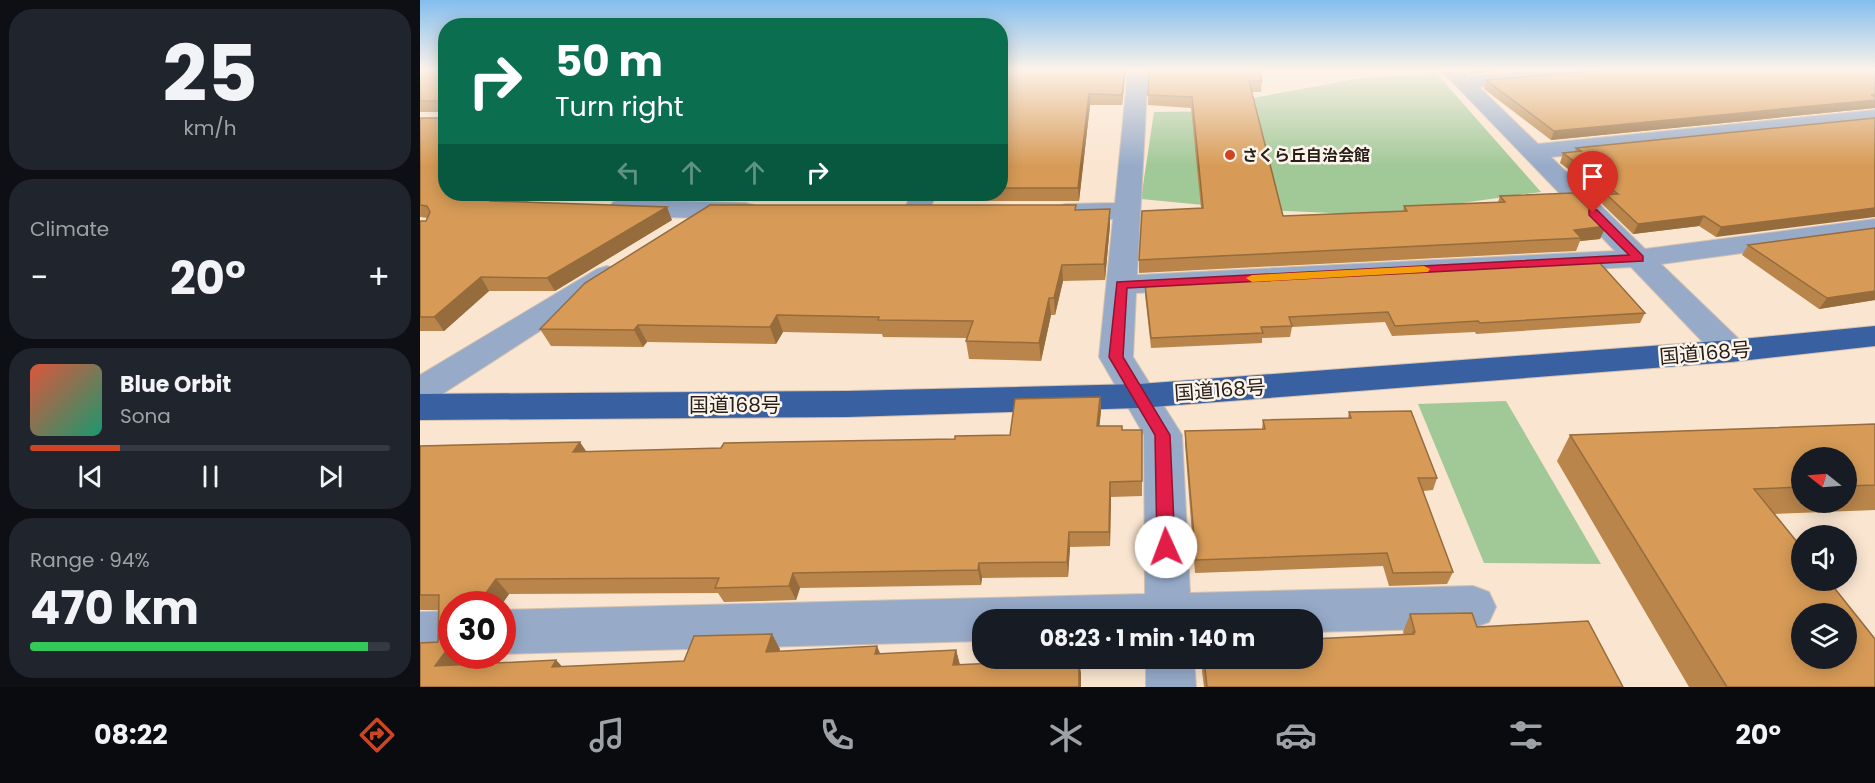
<!DOCTYPE html>
<html lang="en">
<head>
<meta charset="utf-8">
<style>
	:root { --surface:#171b24; --page:#20242c; --text:#f1f3f6; --muted:#9ea1a6; --line:#363941; --accent:#cf4524 }
	body { margin:0; font-family:Poppins,"Noto Sans JP",sans-serif; background:var(--page); color:var(--text); height:100vh; display:flex; flex-direction:column; font-size:22px; white-space:nowrap }
	* { box-sizing:border-box; margin:0 }
	p { font-size:20px; color:var(--muted) }
	.icon { flex:none; width:33px; height:33px; fill:none; stroke:currentColor; stroke-width:2; stroke-linecap:round; stroke-linejoin:round }
	.map { position:relative; flex:1; overflow:hidden }
	.panel { display:flex; flex-direction:column; gap:9px; padding:9px; background:#0d0f14; width:420px }
	.panel>* { flex:none }
	.banner { position:absolute; left:18px; top:18px; width:570px; height:183px; border-radius:24px; box-shadow:0 3px 15px #0003; background:#0b6e4f; color:#fff; overflow:hidden }
	.needle { width:39px; rotate:287deg }
	.controls { position:absolute; left:1371px; top:447px; display:grid; gap:12px }
	.controls a { display:grid; place-items:center; width:66px; height:66px; border-radius:50%; background:var(--surface); box-shadow:0 3px 15px #0003; font-size:30px }
	.speed { position:absolute; left:18px; top:591px; display:flex; gap:12px; font-size:30px; font-weight:700; text-align:center }
	.speed>* { display:grid; place-content:center; width:78px; height:78px; border-radius:50%; background:var(--surface); box-shadow:0 3px 15px #0003; line-height:1 }
	.speed .limit { border:9px solid #d22; background:#fff; color:#111 }
	.pin { position:absolute; display:grid; place-items:center; width:51px; height:51px; color:#fff; margin:-62px -26px; border-radius:50% 50% 50% 0; rotate:-45deg; box-shadow:0 0 6px #0007 }
	.pin .icon { rotate:45deg }
	.me { position:absolute; width:66px; margin:-33px; rotate:358deg; stroke-linejoin:round; filter:drop-shadow(0 0 4px #0008) }
	.turn { display:flex; align-items:center; gap:21px; height:126px; padding:0 18px; font-size:27px }
	.turn .icon { width:78px; height:78px; stroke-width:2.5 }
	.turn b { display:block; font-size:42px; line-height:51px }
	.lanes { display:flex; align-items:center; height:57px; padding:0 18px; background:#0003; justify-content:center; gap:30px; direction:ltr }
	.lanes .off { opacity:.35 }
	.big { font-size:45px; font-weight:700; line-height:1.1 }
	.panel .widget { flex:1; display:flex; flex-direction:column; justify-content:center; gap:9px; min-width:0; padding:0 21px; border-radius:24px; background:var(--page) }
	.panel .dial { align-items:center; gap:0 }
	.dial b { font-size:78px; line-height:1 }
	.song { display:flex; align-items:center; gap:18px }
	.cover { width:72px; height:72px; border-radius:9px; background:linear-gradient(135deg,hsl(10 70% 55%),hsl(160 70% 35%)) }
	.played { height:6px; border-radius:3px; background:linear-gradient(90deg,var(--accent) 25%,var(--line) 25%) }
	.keys { display:flex; justify-content:space-around; direction:ltr }
	.heat { display:flex; justify-content:space-between; align-items:center; font-size:33px; direction:ltr }
	.charge { height:9px; border-radius:4px; background:linear-gradient(90deg,#34c759 94%,var(--line) 0) }
	.trip { position:absolute; left:552px; top:609px; width:351px; height:60px; border-radius:24px; background:var(--surface); box-shadow:0 3px 15px #0003; font-weight:700; line-height:60px; text-align:center }
	.tabs { display:flex; height:96px; justify-content:space-around; align-items:center; background:#090b0e; color:var(--muted) }
	.tabs .icon { width:42px; height:42px }
	.tabs .on { color:var(--accent) }
	.tabs b { font-size:27px; color:var(--text) }
	main { display:flex; flex:1; min-height:0 }
	.map>svg:first-child { display:block }
	.green { fill:#a1c897 }
	.lines { fill:none; stroke-linecap:round; stroke-linejoin:round }
	.minor-casing { stroke:#d4c1af; stroke-width:2 }
	.highway-casing { stroke:#d4c1af; stroke-width:2 }
	.minor { fill:#97abc9; fill-rule:evenodd }
	.highway { fill:#3960a0; fill-rule:evenodd }
	.wall { fill:#b9854b; fill-rule:evenodd }
	.shaded-wall { fill:#966c3d }
	.building { fill:#d79b57; stroke:#966c3d; stroke-width:1.5; fill-rule:evenodd }
	.route { fill:#e11d48; stroke:#92132f; stroke-width:1.5 }
	.slow { fill:#f59e0b }
	.poi-dot { fill:#cf4524; stroke:#fdf5ec; stroke-width:2 }
	.labels { text-anchor:middle; dominant-baseline:central; stroke-width:5; stroke-linejoin:round; paint-order:stroke }
	.far-poi-label { font-size:16px; font-weight:bold; fill:#261e17; stroke:#fdf5ec; text-anchor:start }
	.street-label { font-size:20px; fill:#261e17; stroke:#fdf5ec }
</style>
</head>
<body>
<main>
<section class="panel">
<div class="widget dial"><b>25</b><p>km/h</p></div>
<div class="widget"><p>Climate</p>
<div class="heat"><a>−</a><b class="big">20°</b><a>+</a></div>
</div>
<div class="widget">
<div class="song"><i class="cover"></i><div><b>Blue Orbit</b><p>Sona</p></div></div>
<div class="played"></div>
<div class="keys"><svg class="icon" aria-label="previous" viewBox="0 0 24 24"><path d="M18 5L8 12l10 7zM5 5v14"/></svg><svg class="icon" aria-label="pause" viewBox="0 0 24 24"><path d="M8 5v14M16 5v14"/></svg><svg class="icon" aria-label="next" viewBox="0 0 24 24"><path d="M6 5l10 7-10 7zM19 5v14"/></svg></div>
</div>
<div class="widget"><p>Range · 94%</p><b class="big">470 km</b><div class="charge"></div></div>
</section>
<div class="map">
<svg width="1455" height="687" viewBox="0 0 1455 687">
	<rect width="100%" height="100%" fill="#fae5d0"/>
	<g class="green">
		<polygon points="1017,74 1121,192 956,215 825,209 721,199 734,112 818,111 822,100 941,78"/>
		<polygon points="1086,401 1181,564 1064,563 998,404"/>
	</g>
	<g class="lines">
		<defs>
			<g id="minor">
				<polygon points="708,70 728,70 717,275 1195,251 1021,70 1042,70 1048,76 1116,70 1197,70 1194,74 1187,76 1059,87 1118,144 1455,110 1455,124 1131,157 1225,249 1455,219 1455,235 1241,264 1323,343 1328,351 1323,359 1311,362 1299,359 1211,267 716,293 713,357 762,435 770,593 1053,586 1069,592 1076,607 1069,622 1053,628 892,632 892,620 562,620 562,641 82,654 82,610 725,594 724,435 679,357 693,219 646,220 637,218 633,212 637,206 646,204 695,203"/>
				<path d="M86 194H114C105 207 93 214 78 211L74 205Z"/>
				<polygon points="492,194 517,194 504,219 495,221 486,219 482,213"/>
				<polygon points="202,200 325,203 334,205 338,211 334,217 325,219 202,216 193,214 189,208 193,202"/>
				<polygon points="187,266 197,269 202,275 197,281 13,400 0,403 0,375 177,269"/>
				<polygon points="32,611 32,655 0,656 0,612"/>
				<polygon points="726,658 774,658 776,687 726,687"/>
			</g>
			<polygon id="highway" points="1455,326 1455,346 1311,362 719,408 427,417 0,420 0,394 427,391 719,384 1311,340"/>
		</defs>
		<use href="#minor" class="minor-casing"/>
		<use href="#highway" class="highway-casing"/>
		<use href="#minor" class="minor"/>
		<use href="#highway" class="highway"/>
	</g>
	<g class="wall">
		<polygon points="0,70 26,70 26,194 580,194 580,70 706,70 702,105 670,105 659,201 302,201 87,195 78,197 74,201 252,220 135,291 69,291 24,331 0,331 0,221 6,221 8,218 0,217 0,118 21,118 21,112 0,112"/>
		<polygon points="729,70 842,81 841,92 832,92 863,216 983,211 984,206 1078,202 1080,196 1186,226 1180,239 1160,241 1156,251 719,273 719,260 781,208 771,108 728,105"/>
		<polygon points="1455,70 1455,108 1131,140 1064,89 1066,80"/>
		<polygon points="1455,118 1296,237 1279,226 1213,234 1182,204 1185,197 1140,163 1143,153 1155,152 1156,148"/>
		<polygon points="656,205 656,210 690,209 690,225 685,280 643,281 635,315 631,315 621,361 549,359 546,341 546,338 463,337 462,334 363,332 356,344 227,342 223,347 131,346 120,329"/>
		<polygon points="1455,228 1455,300 1399,309 1322,255 1328,245"/>
		<polygon points="725,284 1225,313 1220,323 1056,334 1055,332 972,336 965,322 872,327 870,337 842,338 842,343 731,348 725,295"/>
		<polygon points="680,397 681,411 679,426 702,430 722,430 722,496 691,497 690,546 650,547 648,577 562,578 561,585 380,588 376,600 304,602 298,593 89,594 82,604 32,604 32,656 48,656 41,665 136,660 142,667 264,661 360,649 359,651 460,654 536,650 540,665 661,673 661,687 0,687 18,642 18,610 0,610 0,446 167,452 301,448 535,439 590,435"/>
		<polygon points="929,412 1017,478 1013,490 1003,491 1033,572 1027,584 969,586 963,566 775,573 765,444 765,431 842,429 843,420 928,418"/>
		<path d="M1455 424V510L1354 514 1455 687H1269L1137 461 1150 435ZM1382 458H1426V502H1382Z"/>
		<polygon points="990,614 1057,627 1203,687 784,687 782,671 783,658 892,658 892,639 984,635 983,632"/>
	</g>
	<g class="shaded-wall">
		<polygon points="705,70 706,70 702,105 702,95"/>
		<polygon points="1050,70 1090,70 1049,74"/>
		<polygon points="669,94 670,105 659,201 658,188"/>
		<polygon points="1455,95 1455,108 1131,140 1134,131"/>
		<polygon points="66,194 86,194 87,195 78,197 72,204"/>
		<polygon points="247,207 252,220 135,291 127,278"/>
		<polygon points="1455,208 1455,217 1296,237 1301,227"/>
		<polygon points="690,209 690,225 685,280 684,264"/>
		<polygon points="1284,216 1279,226 1213,234 1218,224"/>
		<polygon points="1186,226 1180,239 1160,241 1161,238 1154,230"/>
		<polygon points="642,265 643,281 635,315 634,298"/>
		<polygon points="61,277 69,291 24,331 14,317"/>
		<polygon points="1455,291 1455,300 1399,309 1407,298"/>
		<polygon points="629,298 631,315 621,361 619,343"/>
		<polygon points="357,315 363,332 356,344 350,327"/>
		<polygon points="218,325 227,342 223,347 214,330"/>
		<polygon points="680,397 681,411 678,441 677,426"/>
		<polygon points="160,442 170,457 153,452"/>
		<polygon points="690,482 691,497 690,546 689,532"/>
		<polygon points="649,532 650,547 648,577 647,562"/>
		<polygon points="559,563 562,578 561,585 558,570"/>
		<polygon points="373,573 380,588 376,600 369,586"/>
		<polygon points="76,579 89,594 82,604 58,604"/>
		<polygon points="352,634 360,649 354,666 346,652"/>
		<polygon points="32,643 32,656 48,656 31,680 15,666"/>
		<polygon points="457,646 463,660 455,654"/>
		<polygon points="536,650 540,665 533,665"/>
		<polygon points="659,659 661,673 661,687 659,687"/>
		<polygon points="136,660 149,674 132,667"/>
	</g>
	<g class="building">
		<polygon points="0,70 26,70 26,194 66,194 70,201 247,207 127,278 61,277 14,317 0,317 0,221 6,221 10,212 7,206 0,205 0,118 21,118 21,101 0,101"/>
		<polygon points="580,70 705,70 702,95 669,94 658,188 580,188"/>
		<polygon points="729,70 839,70 842,81 829,81 863,216 987,211 984,206 1085,202 1080,196 1153,193 1186,226 1154,230 1161,238 719,260 722,211 783,208 772,97 728,95"/>
		<polygon points="1190,70 1455,70 1455,95 1451,95 1455,97 1455,100 1134,131 1066,80"/>
		<polygon points="1455,118 1455,208 1301,227 1284,216 1218,224 1186,194 1198,194 1143,153 1161,151 1156,148"/>
		<polygon points="290,205 656,205 655,210 690,209 684,264 642,265 634,298 629,298 619,343 546,341 553,321 458,320 459,317 357,315 350,327 218,325 214,330 120,329 165,283"/>
		<polygon points="1455,228 1455,291 1407,298 1328,245"/>
		<polygon points="1178,261 1225,313 1060,323 1058,321 975,326 968,312 869,317 872,326 841,327 843,333 731,338 725,284"/>
		<polygon points="680,397 677,426 702,426 702,430 722,430 722,481 690,482 689,532 649,532 647,562 559,563 558,570 373,573 369,586 295,588 299,578 76,579 58,604 32,604 32,643 15,666 136,660 132,667 264,661 274,636 352,634 346,652 457,646 455,654 536,650 533,665 659,659 659,687 0,687 0,643 18,642 19,595 0,595 0,446 160,442 153,452 301,448 304,443 535,439 535,436 590,435 595,399"/>
		<polygon points="991,411 1017,478 998,478 1033,572 973,573 967,553 776,560 765,431 845,429 843,420 931,418 929,412"/>
		<path d="M1455 424V485L1426 486V458H1382V487L1334 489 1382 548V580H1408L1455 639V687H1307L1150 435ZM1382 614H1426V658H1382Z"/>
		<polygon points="1052,613 1057,627 1168,621 1203,687 787,687 784,658 892,658 892,649 894,649 892,639 994,634 993,632 995,632 990,614"/>
	</g>
	<linearGradient id="sky" x2="0" y2="1"><stop stop-color="#83beee"/><stop offset="0.42" stop-color="#fdf3ea"/><stop offset="1" stop-color="#fdf3ea" stop-opacity="0"/></linearGradient>
	<rect width="1455" height="166" fill="url(#sky)"/>
	<polygon class="route" points="1173,209 1177,210 1223,256 1223,261 707,288 703,357 750,435 755,547 752,552 746,555 740,552 737,547 735,435 689,357 697,282 1209,255 1169,215 1169,210"/>
	<polygon class="slow" points="1004,266 1010,269 1008,272 832,282 826,278 832,275"/>
	<circle class="poi-dot" cx="810" cy="155" r="6"/>
	<g class="labels">
		<g class="far-poi-label">
			<text x="822" y="155">さくら丘自治会館</text>
		</g>
		<g class="street-label">
			<text transform="translate(1285 353) rotate(-5)">国道168号</text>
			<text transform="translate(800 390) rotate(-4)">国道168号</text>
			<text x="315" y="405">国道168号</text>
		</g>
	</g>
</svg>
<div class="controls">
<a><svg class="needle" viewBox="-14 -14 28 28"><path d="M0-13l5 13h-10z" fill="#e53935"/><path d="M0 13l5-13h-10z" fill="#9ea1a6"/></svg></a>
<a><svg class="icon" aria-label="sound" viewBox="0 0 24 24"><path d="M4 9h4l5-4v14l-5-4H4zM17 9q2 3 0 6"/></svg></a>
<a><svg class="icon" aria-label="layers" viewBox="0 0 24 24"><path d="M12 4l9 5-9 5-9-5zM3 14l9 5 9-5"/></svg></a>
</div>
<div class="speed"><div class="limit">30</div></div>
<div class="pin" style="left:1173px;top:213px;background:#d93025"><svg class="icon" aria-label="arrive" viewBox="0 0 24 24"><path d="M6 21V4h12l-3 4 3 4H6"/></svg></div>
<svg class="me" style="left:746px;top:547px" viewBox="-20 -20 40 40"><circle r="19" fill="#fff"/><path d="M0-13L10 11 0 6-10 11z" fill="#e11d48"/></svg>
<div class="trip">08:23 · 1 min · 140 m</div>
<div class="banner">
<div class="turn"><svg class="icon" aria-label="right" viewBox="0 0 24 24"><path d="M7 20v-9h11M14 6l5 5-5 5"/></svg><div><b>50 m</b>Turn right</div></div>
<div class="lanes"><svg class="icon off" aria-label="left" viewBox="0 0 24 24"><path d="M17 20v-9H6M10 6l-5 5 5 5"/></svg><svg class="icon off" aria-label="ahead" viewBox="0 0 24 24"><path d="M12 20V5M6 11l6-6 6 6"/></svg><svg class="icon off" aria-label="ahead" viewBox="0 0 24 24"><path d="M12 20V5M6 11l6-6 6 6"/></svg><svg class="icon" aria-label="right" viewBox="0 0 24 24"><path d="M7 20v-9h11M14 6l5 5-5 5"/></svg></div>
</div>
</div>
</main>
<nav class="tabs">
<b>08:22</b>
<svg class="icon on" aria-label="directions" viewBox="0 0 24 24"><path d="M12 3l9 9-9 9-9-9zM9 14v-3h6M13 9l2 2-2 2"/></svg>
<svg class="icon" aria-label="music" viewBox="0 0 24 24"><path d="M9 18V5l10-2v13"/><circle cx="6" cy="18" r="3"/><circle cx="16" cy="16" r="3"/></svg>
<svg class="icon" aria-label="phone" viewBox="0 0 24 24"><path d="M5 4h4l2 5-3 2q2 4 5 5l2-3 5 2v4C11 20 4 13 5 4z"/></svg>
<svg class="icon" aria-label="climate" viewBox="0 0 24 24"><path d="M12 3v18M4 7l16 10M4 17L20 7"/></svg>
<svg class="icon" aria-label="car" viewBox="0 0 24 24"><path d="M5 17H2v-5l4-1 3-4h7l3 4 3 1v5h-3M9 17h6M6 11h13"/><circle cx="7" cy="17" r="2"/><circle cx="17" cy="17" r="2"/></svg>
<svg class="icon" aria-label="filters" viewBox="0 0 24 24"><path d="M4 7h16M4 17h16"/><circle cx="9" cy="7" r="2"/><circle cx="15" cy="17" r="2"/></svg>
<b>20°</b>
</nav>
</body>
</html>
